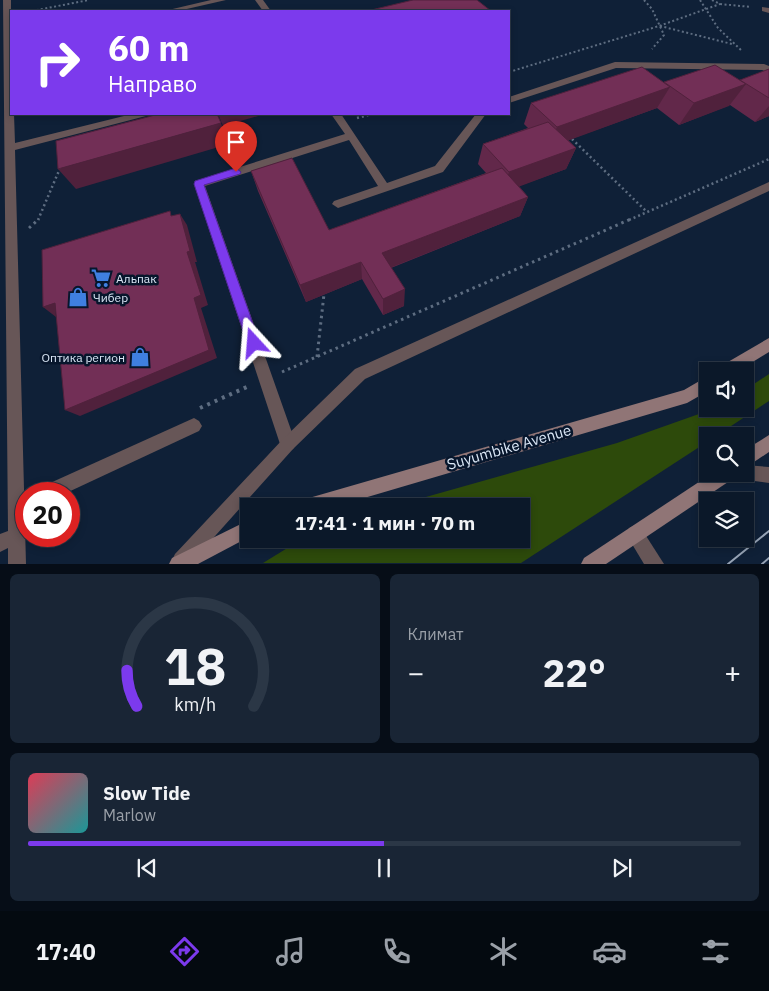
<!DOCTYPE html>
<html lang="ru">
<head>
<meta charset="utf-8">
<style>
	:root { --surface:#0b1829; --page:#192535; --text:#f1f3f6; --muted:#9aa0a8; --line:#2b3746; --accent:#7c3aed }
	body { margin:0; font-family:"IBM Plex Sans",sans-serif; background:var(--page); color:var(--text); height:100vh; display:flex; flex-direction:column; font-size:19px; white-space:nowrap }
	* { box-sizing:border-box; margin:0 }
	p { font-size:16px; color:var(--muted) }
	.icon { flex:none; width:28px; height:28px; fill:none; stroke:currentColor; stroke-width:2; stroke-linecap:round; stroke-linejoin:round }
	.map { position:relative; height:564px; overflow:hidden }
	.drawer { display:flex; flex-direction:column; gap:10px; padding:10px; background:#060d17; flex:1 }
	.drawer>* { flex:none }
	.guide { position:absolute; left:10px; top:10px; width:500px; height:105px; border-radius:0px; box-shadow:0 2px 8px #0003,0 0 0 1px var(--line); background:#7c3aed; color:#fff; overflow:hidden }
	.buttons { position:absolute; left:699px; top:362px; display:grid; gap:10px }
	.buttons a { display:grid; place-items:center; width:55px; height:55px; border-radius:0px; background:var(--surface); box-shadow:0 2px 8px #0003,0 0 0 1px var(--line); font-size:25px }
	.speed { position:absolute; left:15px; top:482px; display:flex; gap:10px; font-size:25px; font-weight:700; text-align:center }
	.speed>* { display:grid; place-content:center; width:65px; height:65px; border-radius:50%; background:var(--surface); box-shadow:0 2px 8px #0003,0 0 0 1px var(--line); line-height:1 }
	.speed .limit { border:8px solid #d22; background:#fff; color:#111 }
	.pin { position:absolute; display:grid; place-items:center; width:42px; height:42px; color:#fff; margin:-51px -21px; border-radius:50% 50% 50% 0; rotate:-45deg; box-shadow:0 0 5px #0007 }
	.pin .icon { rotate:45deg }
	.me { position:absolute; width:55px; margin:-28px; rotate:341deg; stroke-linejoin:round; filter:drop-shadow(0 0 4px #0008) }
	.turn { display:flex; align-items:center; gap:18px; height:105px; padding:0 15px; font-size:22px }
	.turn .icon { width:65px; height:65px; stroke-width:2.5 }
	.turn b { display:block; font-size:35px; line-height:42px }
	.big { font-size:38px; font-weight:700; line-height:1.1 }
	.drawer .tile { flex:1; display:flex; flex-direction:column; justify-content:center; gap:8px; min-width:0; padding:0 18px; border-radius:8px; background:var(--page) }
	.drawer .dial { align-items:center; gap:0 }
	.dial svg { height:130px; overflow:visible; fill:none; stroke:var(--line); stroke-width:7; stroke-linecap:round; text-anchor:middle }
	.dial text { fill:var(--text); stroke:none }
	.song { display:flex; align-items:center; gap:15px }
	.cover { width:60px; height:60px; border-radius:8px; background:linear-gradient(135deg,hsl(350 70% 55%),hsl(180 70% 35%)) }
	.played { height:5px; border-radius:2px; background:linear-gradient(90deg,var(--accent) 50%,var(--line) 50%) }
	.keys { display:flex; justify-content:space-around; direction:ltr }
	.heat { display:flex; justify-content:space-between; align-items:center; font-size:28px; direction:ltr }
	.drawer .tiles { flex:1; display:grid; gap:10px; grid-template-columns:1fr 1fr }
	.tile:last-child { grid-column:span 2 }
	.trip { position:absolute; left:240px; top:498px; width:290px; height:50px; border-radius:0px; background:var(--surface); box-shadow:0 2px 8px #0003,0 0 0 1px var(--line); font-weight:700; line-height:50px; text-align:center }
	.tab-bar { display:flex; height:80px; justify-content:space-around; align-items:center; background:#040a10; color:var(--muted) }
	.tab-bar .icon { width:35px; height:35px }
	.tab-bar .active { color:var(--accent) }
	.tab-bar b { font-size:22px; color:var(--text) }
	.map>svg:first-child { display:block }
	.green { fill:#2d4a0b }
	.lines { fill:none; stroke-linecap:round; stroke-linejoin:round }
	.path-far3 { stroke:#5e6d81; stroke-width:2; stroke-dasharray:2 2.5; stroke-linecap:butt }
	.path-far2 { stroke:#5e6d81; stroke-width:2.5; stroke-dasharray:2 3; stroke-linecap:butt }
	.path-far1 { stroke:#5e6d81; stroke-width:3; stroke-dasharray:2.5 4; stroke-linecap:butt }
	.path { stroke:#5e6d81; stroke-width:4; stroke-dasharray:3 5; stroke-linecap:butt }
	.lane { fill:#675657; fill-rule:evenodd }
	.street { fill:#675657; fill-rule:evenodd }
	.secondary { fill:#907576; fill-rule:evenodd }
	.tram { stroke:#96a3b5; stroke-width:2 }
	.wall { fill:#62284a }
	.shaded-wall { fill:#50213c }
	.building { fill:#722f56; stroke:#50213c }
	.route { fill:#7c3aed; stroke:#51269a }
	.labels { text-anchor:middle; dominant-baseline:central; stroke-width:5; stroke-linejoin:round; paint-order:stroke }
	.poi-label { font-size:12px; fill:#dbe7f6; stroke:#07162c; text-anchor:start }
	.near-street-label { font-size:15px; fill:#dbe7f6; stroke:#07162c }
</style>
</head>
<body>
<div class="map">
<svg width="769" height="564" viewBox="0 0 769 564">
	<rect width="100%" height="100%" fill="#0f2037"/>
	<polygon class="green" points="769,374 769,401 716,436 708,436 707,442 521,563 263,563 302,539 521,539 521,506 394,506 617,443 713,409 745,409 745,390"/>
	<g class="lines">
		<g class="path-far3">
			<polyline points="644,0 652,9 664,35 652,49"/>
			<polyline points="700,0 718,28 742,51"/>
			<polyline points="712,0 720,4 751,7"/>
			<polyline points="32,11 89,0"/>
			<polyline points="660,26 732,44"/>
			<polyline points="509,72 659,26 720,4"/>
		</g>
		<g class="path-far2">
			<polyline points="357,118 372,114"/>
			<polyline points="572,139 647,212"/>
			<polyline points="38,220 61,166"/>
			<polyline points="629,220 769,159"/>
		</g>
		<g class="path-far1">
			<polyline points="29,228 39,219"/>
			<polyline points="317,357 324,294"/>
			<polyline points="282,372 631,219"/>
		</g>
		<polyline class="path" points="200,408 249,386"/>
		<g class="lane">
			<polygon points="3,0 11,0 11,114 14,114 15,143 132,114 148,114 146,116 15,150 26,564 8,564 8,548 0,552 0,534 8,531"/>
			<polygon points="211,0 226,0 178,11 164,11"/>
			<polygon points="255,0 263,0 271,11 263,11"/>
			<polygon points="762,7 769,8 769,13 762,11"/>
			<polygon points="615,62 764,64 769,66 769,73 762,70 616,68 509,103 509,97"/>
			<polygon points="331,114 341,114 387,183 435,166 476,114 486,114 443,172 338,208 332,204 334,201 378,186 349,140 205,186 296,444 293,449 288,452 283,449 280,444 194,184 195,181 345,134"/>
			<polygon points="194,418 199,421 202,426 199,431 64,494 37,494 39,488"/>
			<polygon points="635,525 641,528 664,564 644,564 626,534 629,528"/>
		</g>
		<g class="street">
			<polygon points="769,182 769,191 365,379 293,449 190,564 174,564 172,560 175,554 283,439 355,369"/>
			<polygon points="745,465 769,467 769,483 739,479 737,474 745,474"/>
		</g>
		<g class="secondary">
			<polygon points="769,338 769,352 738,371 719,371 721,366"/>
			<polygon points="708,376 708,391 687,403 337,506 301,506 303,500 309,498 684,390"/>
			<polygon points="769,435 769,452 745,468 745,450"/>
			<polygon points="711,474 733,474 731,480 606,564 581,564 584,558"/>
			<polygon points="249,520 249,537 198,564 169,564 172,558"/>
		</g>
		<g class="tram">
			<polyline points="728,564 769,531"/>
			<polyline points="762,564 769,558"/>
		</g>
	</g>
	<polygon class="wall" points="769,69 769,116 755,122 730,105 679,125 657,108 568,140 576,148 566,169 519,186 528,197 520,216 391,268 404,306 383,315 362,279 306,302 258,191 251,171 329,230 486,173 478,164 483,144 528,128 524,124 531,103 664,82 740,80"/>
	<g class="shaded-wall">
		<polygon points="746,84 729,106 679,125 694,103"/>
		<polygon points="670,87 657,108 548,148 557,127"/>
		<polygon points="769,106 769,116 755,122"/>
		<polygon points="218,114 265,114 223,126"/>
		<polygon points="221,123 229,144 76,189 58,169"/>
		<polygon points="576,148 566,169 502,193 509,172"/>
		<polygon points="528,197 520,216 382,271 382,253"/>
		<polygon points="180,214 187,225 197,262 195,262 208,305 201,308 217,358 80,416 65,410 194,298 187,252"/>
		<polygon points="361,262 362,279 306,302 300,285"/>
		<polygon points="405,289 404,306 383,315 383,299"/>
		<polygon points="55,303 56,317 43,307"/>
	</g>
	<g class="building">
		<polygon points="413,0 477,0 491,11 367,11"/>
		<polygon points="715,65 746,84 694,103 664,82"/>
		<polygon points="642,67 670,87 557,127 531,103"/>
		<polygon points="769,69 769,98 740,80"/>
		<polygon points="159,114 217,114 221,123 58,169 56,141"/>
		<polygon points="548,122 576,148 509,172 483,144"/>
		<polygon points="292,158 329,230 502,168 528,197 382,253 405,289 383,299 361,262 300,285 251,171"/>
		<polygon points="170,211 171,216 180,214 190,251 187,252 201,295 194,298 209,350 65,410 55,303 43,307 42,250"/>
	</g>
	<polygon class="route" points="236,168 241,172 240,174 204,185 260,343 258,347 254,349 249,347 247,343 194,184 195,181"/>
	<defs>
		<symbol id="supermarket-bare" viewBox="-9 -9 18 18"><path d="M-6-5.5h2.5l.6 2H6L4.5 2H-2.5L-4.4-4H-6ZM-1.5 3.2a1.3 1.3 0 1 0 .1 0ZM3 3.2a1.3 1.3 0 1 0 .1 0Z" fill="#3f7fe0" stroke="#07162c" stroke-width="2.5" paint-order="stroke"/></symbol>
		<symbol id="shop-bare" viewBox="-9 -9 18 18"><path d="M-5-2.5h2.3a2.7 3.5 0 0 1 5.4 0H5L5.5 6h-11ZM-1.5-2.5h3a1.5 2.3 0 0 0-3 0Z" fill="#3f7fe0" stroke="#07162c" stroke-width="2.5" paint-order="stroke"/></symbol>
	</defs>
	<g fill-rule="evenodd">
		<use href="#supermarket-bare" x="87" y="264" width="28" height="28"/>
		<use href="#shop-bare" x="64" y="283" width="28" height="28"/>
		<use href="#shop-bare" x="126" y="343" width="28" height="28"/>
	</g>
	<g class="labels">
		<g class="poi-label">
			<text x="116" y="278">Альпак</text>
			<text x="93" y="297">Чибер</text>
			<text x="125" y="357" text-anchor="end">Оптика регион</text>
		</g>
		<g class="near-street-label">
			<text transform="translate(509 447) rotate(-16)">Suyumbike Avenue</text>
		</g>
	</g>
</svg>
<div class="buttons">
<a><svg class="icon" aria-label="sound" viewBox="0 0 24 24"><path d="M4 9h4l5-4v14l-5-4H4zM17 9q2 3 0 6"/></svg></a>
<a><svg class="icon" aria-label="search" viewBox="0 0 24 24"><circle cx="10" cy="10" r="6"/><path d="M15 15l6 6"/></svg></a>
<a><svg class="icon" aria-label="layers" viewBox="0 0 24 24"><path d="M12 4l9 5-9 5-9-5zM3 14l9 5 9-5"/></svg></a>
</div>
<div class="speed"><div class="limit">20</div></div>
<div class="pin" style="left:236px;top:172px;background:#d93025"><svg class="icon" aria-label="arrive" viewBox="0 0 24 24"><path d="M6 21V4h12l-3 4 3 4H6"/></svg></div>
<svg class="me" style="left:254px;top:343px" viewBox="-20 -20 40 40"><path d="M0-17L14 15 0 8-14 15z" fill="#7c3aed" stroke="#fff" stroke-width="4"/></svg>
<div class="trip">17:41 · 1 мин · 70 m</div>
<div class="guide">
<div class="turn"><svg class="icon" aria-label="right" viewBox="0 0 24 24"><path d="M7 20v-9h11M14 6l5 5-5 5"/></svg><div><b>60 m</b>Направо</div></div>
</div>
</div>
<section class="drawer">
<div class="tiles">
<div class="tile dial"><svg viewBox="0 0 100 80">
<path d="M14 69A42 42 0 1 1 86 69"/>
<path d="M14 69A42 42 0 0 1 8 47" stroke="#7c3aed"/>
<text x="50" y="56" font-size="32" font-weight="700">18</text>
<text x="50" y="72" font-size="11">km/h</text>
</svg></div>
<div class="tile"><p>Климат</p>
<div class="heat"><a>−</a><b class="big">22°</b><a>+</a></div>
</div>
<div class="tile">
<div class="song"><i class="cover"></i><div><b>Slow Tide</b><p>Marlow</p></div></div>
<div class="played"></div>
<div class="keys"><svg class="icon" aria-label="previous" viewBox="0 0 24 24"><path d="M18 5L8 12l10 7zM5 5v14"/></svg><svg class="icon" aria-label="pause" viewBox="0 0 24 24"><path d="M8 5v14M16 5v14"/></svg><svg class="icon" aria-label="next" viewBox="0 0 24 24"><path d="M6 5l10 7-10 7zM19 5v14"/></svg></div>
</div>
</div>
</section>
<nav class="tab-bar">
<b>17:40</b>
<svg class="icon active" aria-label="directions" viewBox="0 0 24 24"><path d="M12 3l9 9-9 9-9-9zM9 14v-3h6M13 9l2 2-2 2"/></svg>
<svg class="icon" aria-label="music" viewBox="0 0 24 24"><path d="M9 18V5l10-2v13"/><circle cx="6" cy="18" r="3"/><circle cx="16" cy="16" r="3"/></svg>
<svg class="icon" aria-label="phone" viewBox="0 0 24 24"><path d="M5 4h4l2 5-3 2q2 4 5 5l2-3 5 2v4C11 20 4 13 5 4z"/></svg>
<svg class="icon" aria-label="climate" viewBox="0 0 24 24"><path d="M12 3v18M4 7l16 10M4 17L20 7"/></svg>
<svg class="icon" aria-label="car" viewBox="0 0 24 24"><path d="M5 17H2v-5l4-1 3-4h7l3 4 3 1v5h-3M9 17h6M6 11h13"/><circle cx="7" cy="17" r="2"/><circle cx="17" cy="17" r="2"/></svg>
<svg class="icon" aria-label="filters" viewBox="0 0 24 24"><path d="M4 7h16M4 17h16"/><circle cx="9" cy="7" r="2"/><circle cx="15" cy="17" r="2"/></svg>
</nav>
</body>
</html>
